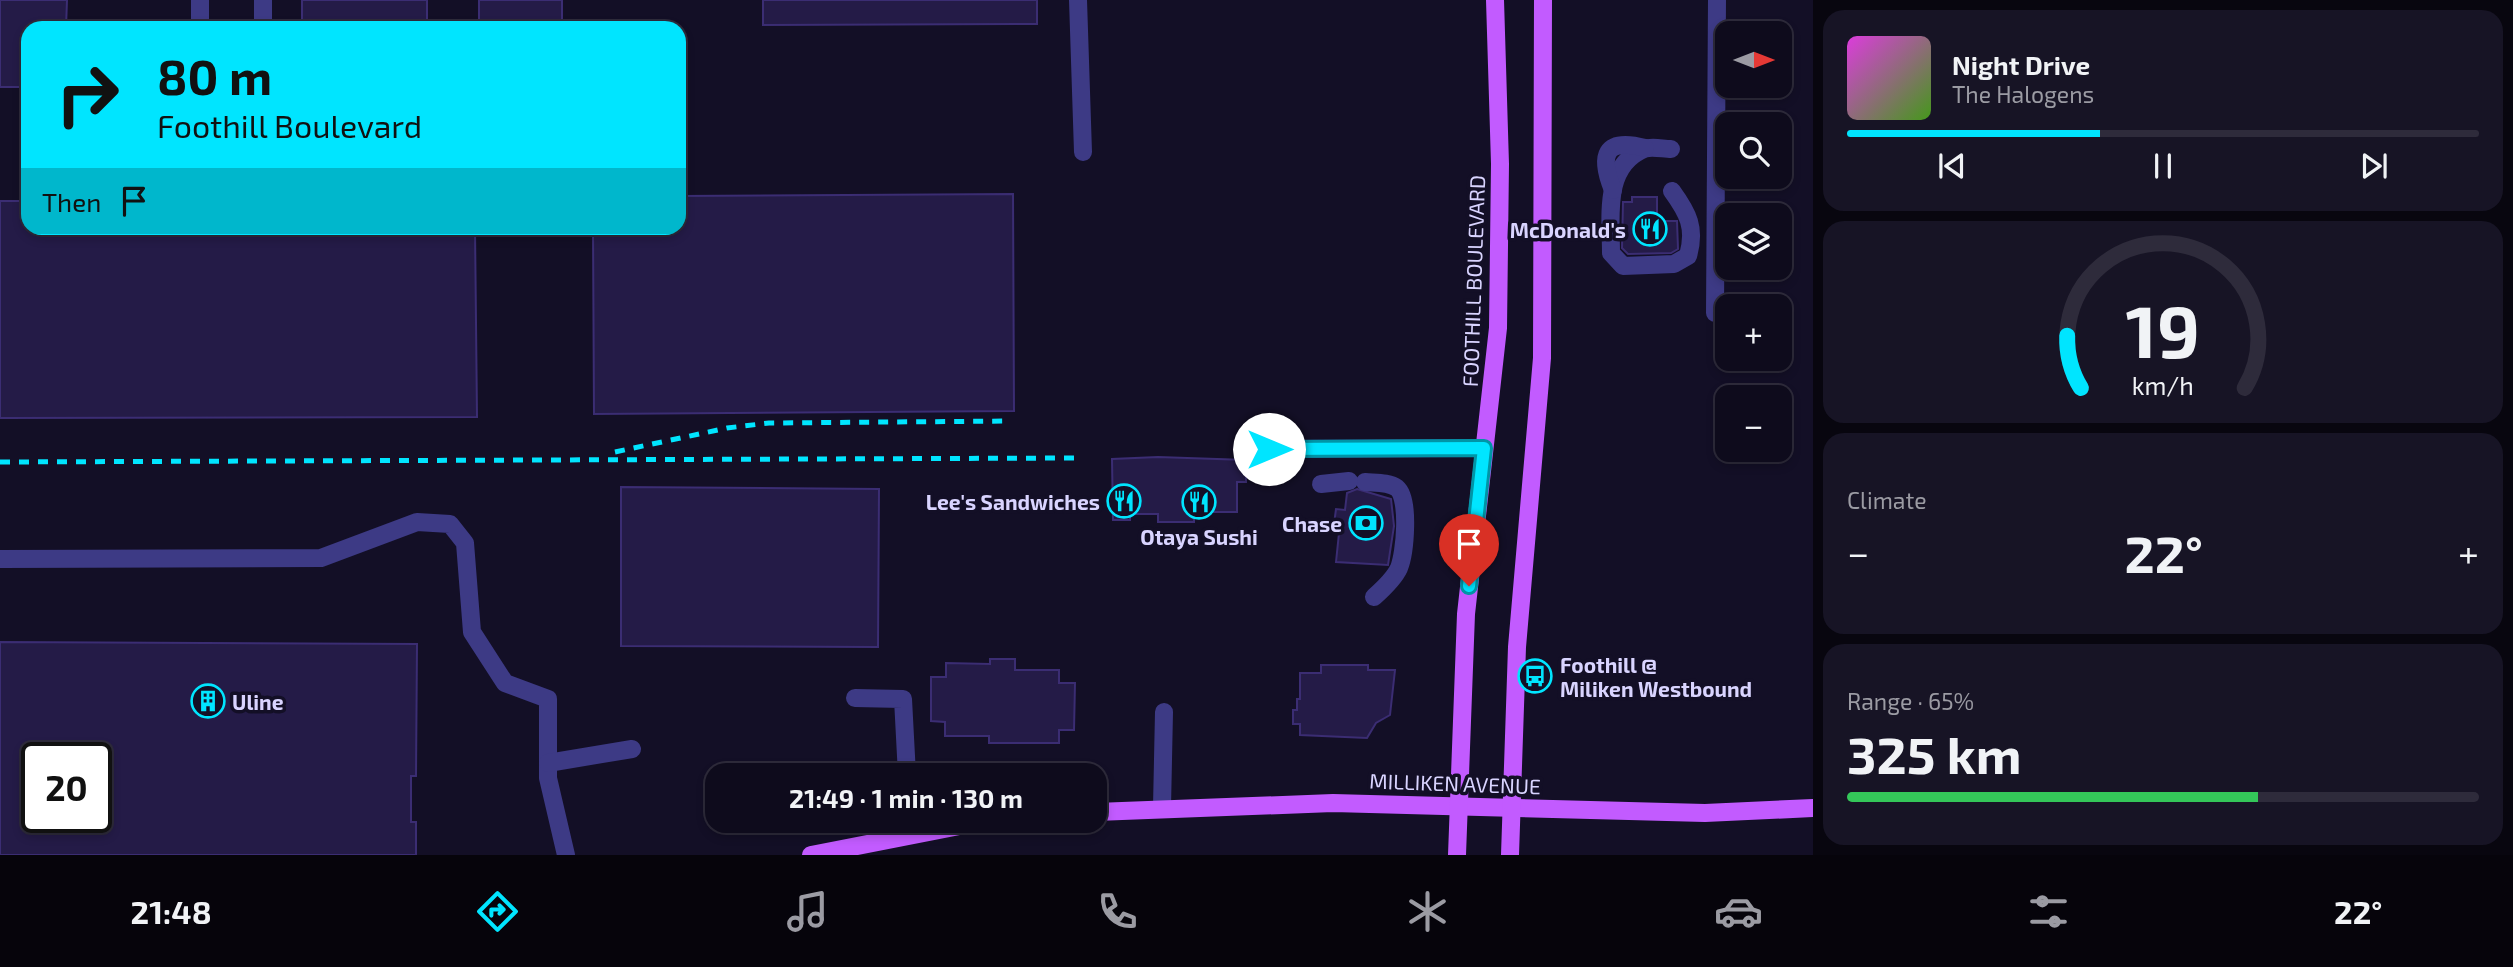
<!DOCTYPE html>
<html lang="en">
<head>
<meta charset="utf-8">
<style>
	:root { --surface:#0e0b1c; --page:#171425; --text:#f1f3f6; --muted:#9b9ba3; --line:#2e2b3b; --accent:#00e5ff }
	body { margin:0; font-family:"Exo 2",sans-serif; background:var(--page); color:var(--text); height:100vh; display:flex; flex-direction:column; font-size:26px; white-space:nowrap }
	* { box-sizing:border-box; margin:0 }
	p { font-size:23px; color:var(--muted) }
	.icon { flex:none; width:38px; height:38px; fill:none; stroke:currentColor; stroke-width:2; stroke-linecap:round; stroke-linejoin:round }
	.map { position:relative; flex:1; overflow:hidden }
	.panel { display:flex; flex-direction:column; gap:10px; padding:10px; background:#08060f; width:700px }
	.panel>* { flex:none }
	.top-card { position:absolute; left:21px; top:21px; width:665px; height:214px; border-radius:21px; box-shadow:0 4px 10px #0003,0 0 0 2px var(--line); background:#00e5ff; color:#111; overflow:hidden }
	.needle { width:46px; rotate:90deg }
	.tools { position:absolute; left:1715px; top:21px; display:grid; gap:14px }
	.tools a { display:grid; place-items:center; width:77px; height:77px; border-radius:14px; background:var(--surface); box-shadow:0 4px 10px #0003,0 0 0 2px var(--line); font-size:35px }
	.speed { position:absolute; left:21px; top:742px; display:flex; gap:14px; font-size:35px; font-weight:700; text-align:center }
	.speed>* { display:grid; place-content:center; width:91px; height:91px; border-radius:50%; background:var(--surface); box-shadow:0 4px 10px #0003,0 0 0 2px var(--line); line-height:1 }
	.speed .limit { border:4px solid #111; border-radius:10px; background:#fff; color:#111 }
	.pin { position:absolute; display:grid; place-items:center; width:60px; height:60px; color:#fff; margin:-72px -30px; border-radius:50% 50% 50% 0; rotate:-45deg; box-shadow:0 0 7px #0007 }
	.pin .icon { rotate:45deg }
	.me { position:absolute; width:77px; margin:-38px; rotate:90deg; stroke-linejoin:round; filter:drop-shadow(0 0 5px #0008) }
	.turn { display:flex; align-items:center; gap:24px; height:147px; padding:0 21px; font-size:32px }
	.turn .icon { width:91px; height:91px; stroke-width:2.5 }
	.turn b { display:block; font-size:49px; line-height:60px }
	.then { display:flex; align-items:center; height:66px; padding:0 21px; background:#0003; gap:14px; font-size:26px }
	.big { font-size:52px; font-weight:700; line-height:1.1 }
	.panel .widget { flex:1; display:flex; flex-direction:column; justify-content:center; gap:10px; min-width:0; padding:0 24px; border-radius:21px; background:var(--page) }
	.panel .dial { align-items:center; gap:0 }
	.dial svg { height:182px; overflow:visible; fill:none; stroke:var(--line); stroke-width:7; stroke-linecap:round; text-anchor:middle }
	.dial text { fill:var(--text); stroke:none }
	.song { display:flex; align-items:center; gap:21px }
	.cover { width:84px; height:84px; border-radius:10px; background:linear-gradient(135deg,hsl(300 70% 55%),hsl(100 70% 35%)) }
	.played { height:7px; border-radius:4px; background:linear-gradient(90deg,var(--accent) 40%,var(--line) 40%) }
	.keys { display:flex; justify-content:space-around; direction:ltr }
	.heat { display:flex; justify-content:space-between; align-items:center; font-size:38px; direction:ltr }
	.charge { height:10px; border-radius:5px; background:linear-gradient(90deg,#34c759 65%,var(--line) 0) }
	.trip { position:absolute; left:705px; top:763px; width:402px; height:70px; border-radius:21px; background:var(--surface); box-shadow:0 4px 10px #0003,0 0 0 2px var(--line); font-weight:700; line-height:70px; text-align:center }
	.tab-bar { display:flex; height:112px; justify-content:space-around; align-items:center; background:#06040b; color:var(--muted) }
	.tab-bar .icon { width:49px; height:49px }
	.tab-bar .active { color:var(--accent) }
	.tab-bar b { font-size:32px; color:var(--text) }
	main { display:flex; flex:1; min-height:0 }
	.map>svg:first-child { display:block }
	.building { fill:#241b47; stroke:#3b2d73; stroke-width:2; fill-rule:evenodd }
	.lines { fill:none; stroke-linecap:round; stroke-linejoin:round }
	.minor { stroke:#3d3a85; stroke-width:18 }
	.major { stroke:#c25bff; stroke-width:18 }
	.rail { stroke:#00e5ff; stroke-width:5; stroke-dasharray:10 9; stroke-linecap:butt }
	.route-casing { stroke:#0095a6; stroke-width:18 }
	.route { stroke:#00e5ff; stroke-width:12 }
	.labels { text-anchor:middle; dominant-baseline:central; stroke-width:7; stroke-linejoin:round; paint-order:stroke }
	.poi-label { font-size:21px; font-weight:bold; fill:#d9d4ff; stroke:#130f26; text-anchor:end }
	.street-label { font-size:21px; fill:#d9d4ff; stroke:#130f26 }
</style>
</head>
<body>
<main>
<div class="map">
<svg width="1813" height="855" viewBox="0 0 1813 855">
	<rect width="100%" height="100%" fill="#130f26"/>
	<g class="building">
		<polygon points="0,0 67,0 66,28 28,28 28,87 0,87"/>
		<polygon points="302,0 427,0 427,25 329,26 329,22 302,22"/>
		<rect x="479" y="0" width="83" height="28"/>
		<polygon points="763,0 1037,0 1037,24 763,25"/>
		<polygon points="1013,194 1014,411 594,414 593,228 679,228 679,196"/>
		<polygon points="1632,197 1657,197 1657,221 1677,221 1678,249 1671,253 1628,254 1622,248 1623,202 1632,202"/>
		<polygon points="0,201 28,201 28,228 475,228 477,417 0,418"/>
		<polygon points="1158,457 1246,460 1246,482 1237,482 1237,512 1194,512 1194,522 1158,522 1158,514 1130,514 1130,520 1113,520 1112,459"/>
		<polygon points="621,487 879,489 878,647 621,646"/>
		<polygon points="1357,489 1391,499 1394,526 1388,565 1336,562 1339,533 1333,532 1336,509 1345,510 1347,493"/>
		<path d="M0 642 417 644 416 776H411V822H416V855H0ZM37 758H96V817H37Z"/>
		<polygon points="990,659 1015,659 1015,670 1059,670 1059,683 1075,683 1074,730 1059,730 1059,743 989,743 989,736 945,736 945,722 931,721 931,677 946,677 946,663 990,664"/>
		<polygon points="1321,665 1368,665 1368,670 1395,670 1390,715 1376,723 1367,738 1300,735 1300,724 1293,724 1293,710 1297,710 1297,699 1300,699 1300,673 1321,673"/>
	</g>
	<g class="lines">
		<g class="minor">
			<polyline points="200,0 200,28"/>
			<polyline points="263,0 263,28"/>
			<polyline points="1078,0 1083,152"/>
			<path d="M1671 149C1663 149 1651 146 1644 149 1603 166 1611 217 1611 253L1623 266 1674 264 1688 256C1696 228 1688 213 1672 191"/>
			<path d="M1613 190C1599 156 1604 137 1645 148"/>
			<polyline points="1715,313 1717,0"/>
			<polyline points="1269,449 1484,448"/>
			<path d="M1365 482C1375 483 1389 482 1397 488 1410 499 1405 553 1399 568 1394 579 1383 589 1374 597"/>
			<polyline points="1321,484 1349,481"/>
			<polyline points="0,559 321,558 417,522 450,524 465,543 472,632 505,683 548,699 548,778 566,855"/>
			<polyline points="855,698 903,699 907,775"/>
			<polyline points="548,763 632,749"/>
			<polyline points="1162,807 1164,712"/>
		</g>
		<g class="major">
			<polyline points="1096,812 1333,803 1705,813 1813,808"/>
			<polyline points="811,855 985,821"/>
			<polyline points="1457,855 1466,614 1498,328 1500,164 1495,0"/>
			<polyline points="1510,855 1517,647 1542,358 1543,0"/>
		</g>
		<g class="rail">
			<polyline points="615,452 727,428 769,423 1011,421"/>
			<polyline points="0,462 1078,458"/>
		</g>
	</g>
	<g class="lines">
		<defs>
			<polyline id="route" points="1269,449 1484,448 1469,586"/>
		</defs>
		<use href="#route" class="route-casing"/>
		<use href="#route" class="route"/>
	</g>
	<defs>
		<symbol id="restaurant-ring" viewBox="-11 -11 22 22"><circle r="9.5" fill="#130f26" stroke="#00e5ff" stroke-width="1.5"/><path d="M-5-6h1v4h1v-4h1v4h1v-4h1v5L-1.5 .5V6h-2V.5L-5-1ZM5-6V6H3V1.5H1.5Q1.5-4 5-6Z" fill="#00e5ff"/></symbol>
		<symbol id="bank-ring" viewBox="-11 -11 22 22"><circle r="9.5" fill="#130f26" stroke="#00e5ff" stroke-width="1.5"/><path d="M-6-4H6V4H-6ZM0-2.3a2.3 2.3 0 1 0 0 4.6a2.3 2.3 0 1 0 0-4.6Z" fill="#00e5ff"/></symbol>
		<symbol id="bus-ring" viewBox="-11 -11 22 22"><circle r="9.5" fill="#130f26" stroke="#00e5ff" stroke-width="1.5"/><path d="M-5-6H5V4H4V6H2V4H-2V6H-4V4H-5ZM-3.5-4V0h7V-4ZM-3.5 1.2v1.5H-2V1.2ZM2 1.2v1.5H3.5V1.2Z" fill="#00e5ff"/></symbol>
		<symbol id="building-ring" viewBox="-11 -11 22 22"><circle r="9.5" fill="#130f26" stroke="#00e5ff" stroke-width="1.5"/><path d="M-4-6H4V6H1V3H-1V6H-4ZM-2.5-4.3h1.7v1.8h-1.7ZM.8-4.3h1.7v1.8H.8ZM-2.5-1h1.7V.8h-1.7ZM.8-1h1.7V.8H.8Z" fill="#00e5ff"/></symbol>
	</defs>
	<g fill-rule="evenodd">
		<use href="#restaurant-ring" x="1631" y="210" width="38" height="38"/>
		<use href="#restaurant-ring" x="1105" y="482" width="38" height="38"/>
		<use href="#restaurant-ring" x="1180" y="483" width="38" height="38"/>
		<use href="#bank-ring" x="1347" y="504" width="38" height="38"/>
		<use href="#bus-ring" x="1516" y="657" width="38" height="38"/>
		<use href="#building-ring" x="189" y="682" width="38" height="38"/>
	</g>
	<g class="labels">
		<g class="poi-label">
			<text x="1626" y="229">McDonald's</text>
			<text x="1100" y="501">Lee's Sandwiches</text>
			<text x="1342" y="523">Chase</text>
			<text x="1199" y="536" text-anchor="middle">Otaya Sushi</text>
			<text x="1560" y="664" text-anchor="start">Foothill @<tspan x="1560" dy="24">Miliken Westbound</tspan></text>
			<text x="232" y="701" text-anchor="start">Uline</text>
		</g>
		<g class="street-label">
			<text transform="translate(1473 281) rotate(-88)">FOOTHILL BOULEVARD</text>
			<text transform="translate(1455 783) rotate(2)">MILLIKEN AVENUE</text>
		</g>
	</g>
</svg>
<div class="tools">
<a><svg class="needle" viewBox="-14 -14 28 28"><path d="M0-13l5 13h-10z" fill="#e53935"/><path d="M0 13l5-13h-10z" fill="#9b9ba3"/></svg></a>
<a><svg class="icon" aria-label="search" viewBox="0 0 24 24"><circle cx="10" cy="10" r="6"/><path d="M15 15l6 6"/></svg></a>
<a><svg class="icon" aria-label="layers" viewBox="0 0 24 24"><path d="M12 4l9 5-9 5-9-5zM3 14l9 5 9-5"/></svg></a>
<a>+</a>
<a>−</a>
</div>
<div class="speed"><div class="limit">20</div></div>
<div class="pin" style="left:1469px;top:586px;background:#d93025"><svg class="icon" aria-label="arrive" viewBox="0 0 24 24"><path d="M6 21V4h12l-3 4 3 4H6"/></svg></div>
<svg class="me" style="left:1269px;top:449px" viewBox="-20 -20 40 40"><circle r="19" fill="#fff"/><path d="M0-13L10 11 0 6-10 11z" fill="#00e5ff"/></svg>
<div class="trip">21:49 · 1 min · 130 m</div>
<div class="top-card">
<div class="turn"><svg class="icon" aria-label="right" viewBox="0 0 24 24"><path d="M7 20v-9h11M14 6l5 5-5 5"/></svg><div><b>80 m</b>Foothill Boulevard</div></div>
<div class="then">Then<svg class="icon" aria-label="arrive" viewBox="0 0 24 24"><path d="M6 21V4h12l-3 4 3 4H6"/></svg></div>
</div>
</div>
<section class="panel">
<div class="widget">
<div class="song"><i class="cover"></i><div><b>Night Drive</b><p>The Halogens</p></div></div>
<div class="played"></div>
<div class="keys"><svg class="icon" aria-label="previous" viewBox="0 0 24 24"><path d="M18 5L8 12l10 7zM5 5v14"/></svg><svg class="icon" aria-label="pause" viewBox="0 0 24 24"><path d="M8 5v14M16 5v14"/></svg><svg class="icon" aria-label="next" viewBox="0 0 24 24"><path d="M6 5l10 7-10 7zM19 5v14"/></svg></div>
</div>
<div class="widget dial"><svg viewBox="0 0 100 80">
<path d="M14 69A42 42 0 1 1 86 69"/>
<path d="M14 69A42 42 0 0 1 8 46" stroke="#00e5ff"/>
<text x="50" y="56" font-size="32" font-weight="700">19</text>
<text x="50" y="72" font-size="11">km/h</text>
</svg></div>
<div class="widget"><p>Climate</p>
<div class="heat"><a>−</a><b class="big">22°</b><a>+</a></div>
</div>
<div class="widget"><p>Range · 65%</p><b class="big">325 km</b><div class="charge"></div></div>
</section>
</main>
<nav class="tab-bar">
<b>21:48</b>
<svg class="icon active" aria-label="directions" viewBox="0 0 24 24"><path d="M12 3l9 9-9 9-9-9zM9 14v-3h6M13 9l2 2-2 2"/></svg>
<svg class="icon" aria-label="music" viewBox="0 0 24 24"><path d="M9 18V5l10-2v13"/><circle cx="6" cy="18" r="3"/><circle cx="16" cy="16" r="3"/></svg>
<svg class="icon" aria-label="phone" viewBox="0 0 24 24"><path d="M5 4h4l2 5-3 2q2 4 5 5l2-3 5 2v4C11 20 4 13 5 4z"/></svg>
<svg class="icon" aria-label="climate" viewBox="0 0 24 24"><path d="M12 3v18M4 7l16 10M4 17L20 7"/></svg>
<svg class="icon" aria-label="car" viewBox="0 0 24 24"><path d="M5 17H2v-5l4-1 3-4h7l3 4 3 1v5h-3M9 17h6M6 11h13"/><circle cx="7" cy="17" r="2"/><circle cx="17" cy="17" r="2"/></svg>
<svg class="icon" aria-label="filters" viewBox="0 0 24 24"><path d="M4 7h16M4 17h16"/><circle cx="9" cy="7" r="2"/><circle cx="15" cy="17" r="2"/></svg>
<b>22°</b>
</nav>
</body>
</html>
